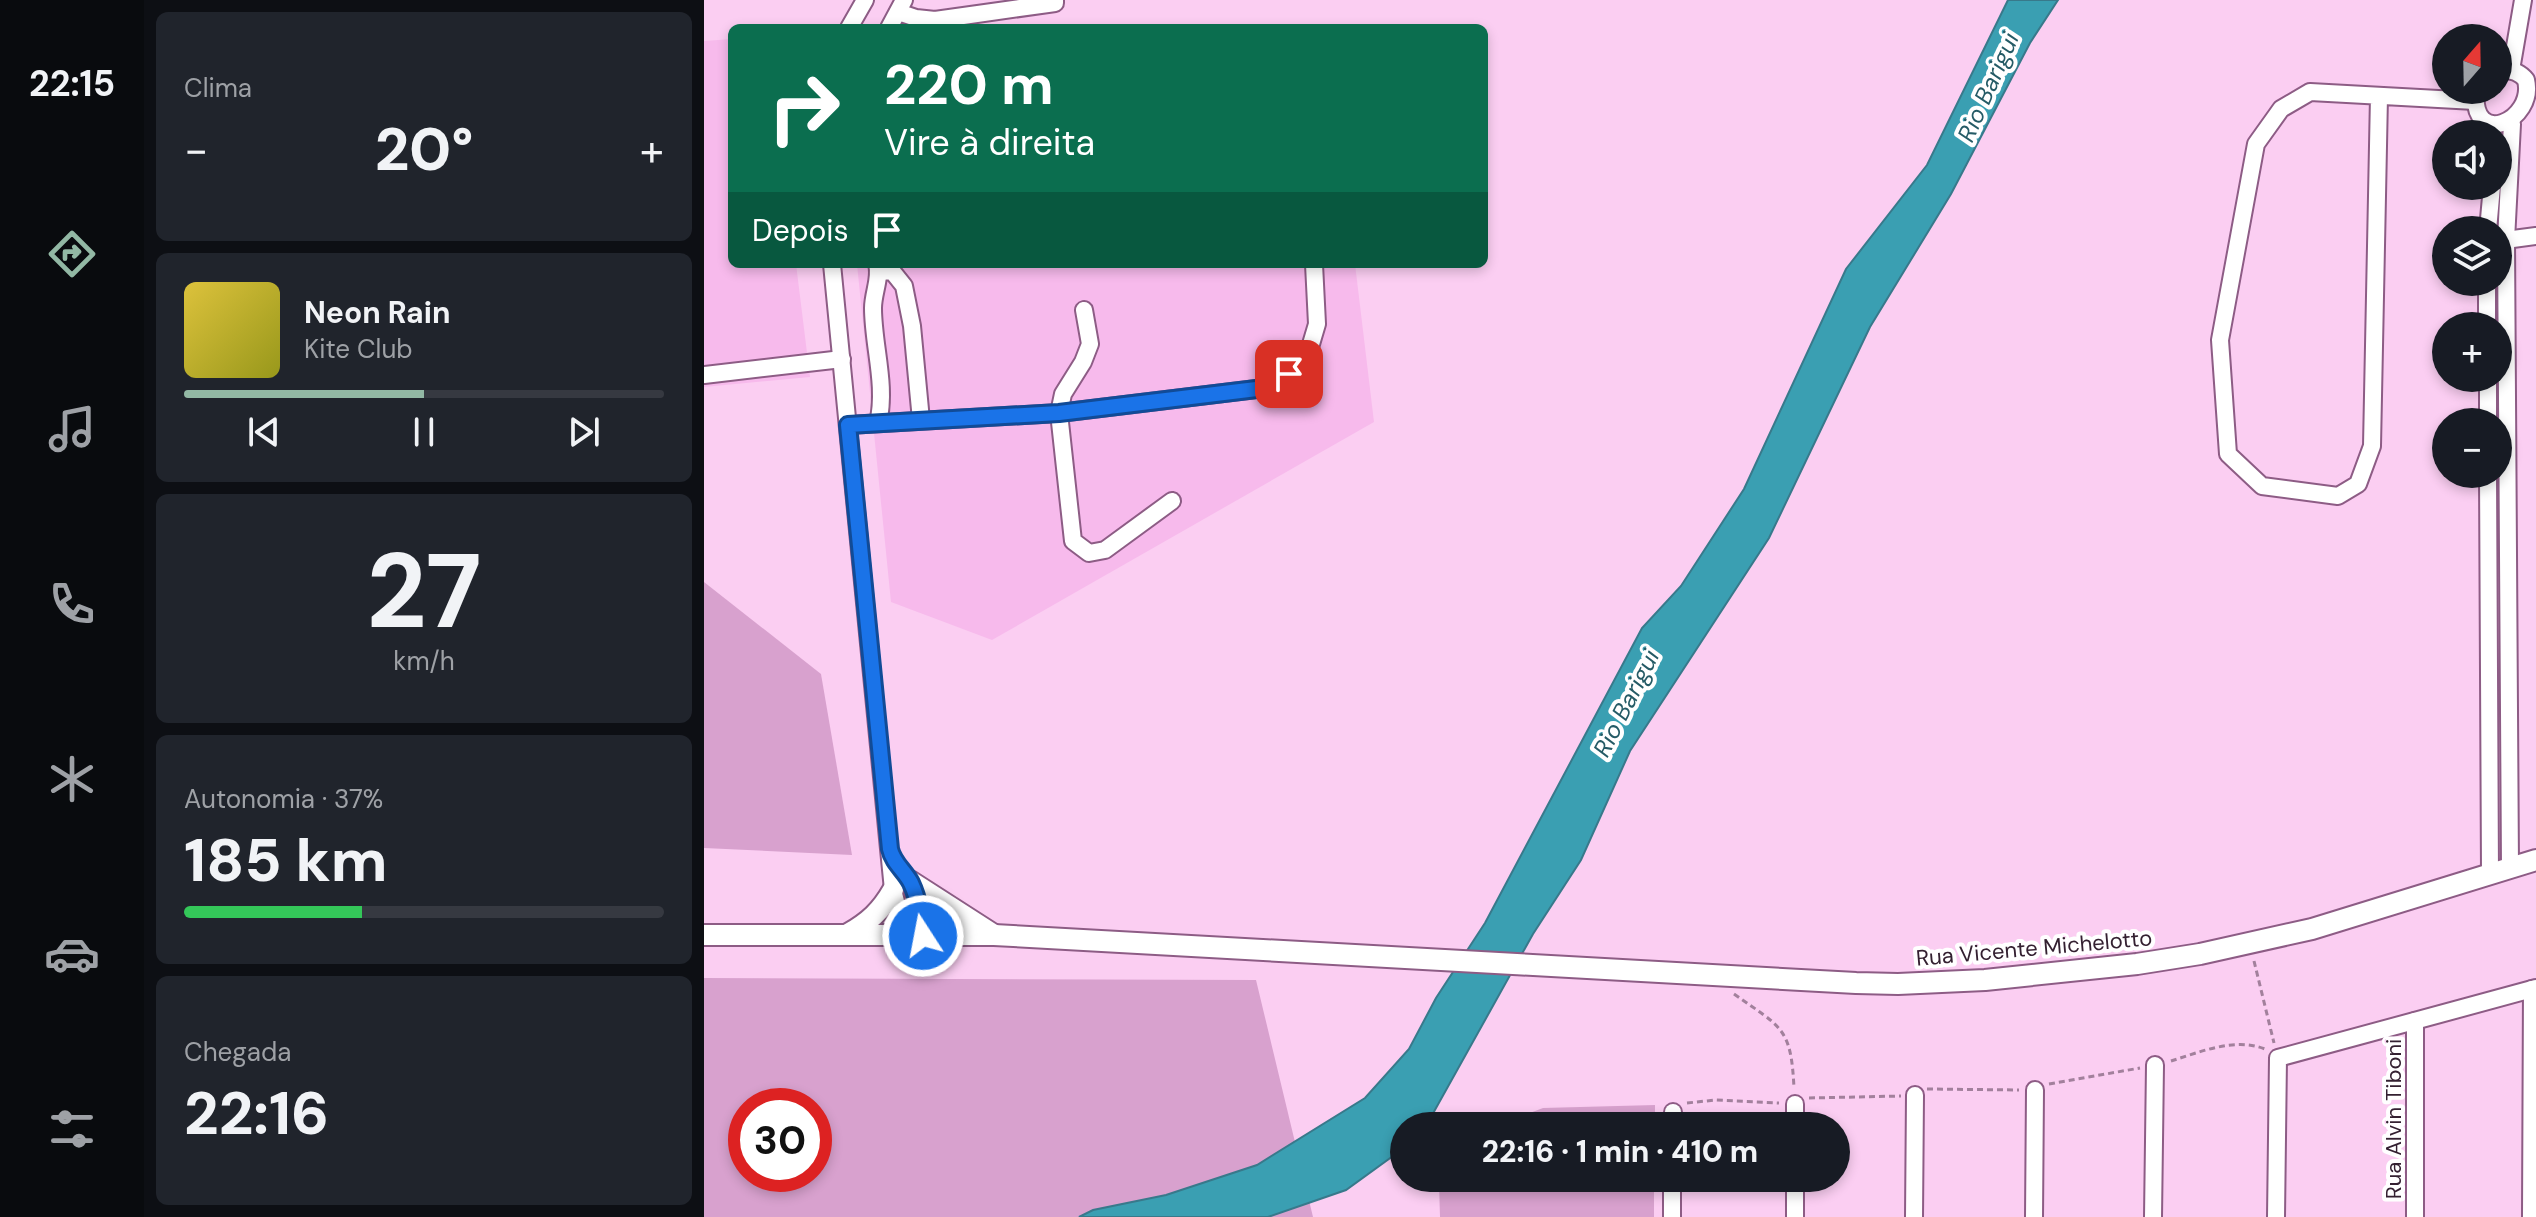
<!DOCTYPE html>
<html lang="pt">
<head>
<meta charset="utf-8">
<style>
	:root { --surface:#171b24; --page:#20242c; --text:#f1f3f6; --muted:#9ea1a6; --line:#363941; --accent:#92b8a4 }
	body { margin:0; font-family:"DM Sans",sans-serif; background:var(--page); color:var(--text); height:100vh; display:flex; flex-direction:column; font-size:30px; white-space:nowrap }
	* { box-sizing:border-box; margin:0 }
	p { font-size:26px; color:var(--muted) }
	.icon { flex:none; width:44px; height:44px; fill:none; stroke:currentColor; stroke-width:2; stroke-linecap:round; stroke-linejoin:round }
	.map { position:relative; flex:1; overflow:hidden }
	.side { display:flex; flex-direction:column; gap:12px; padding:12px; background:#0d0f14; width:560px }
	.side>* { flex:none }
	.banner { position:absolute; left:24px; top:24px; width:760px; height:244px; border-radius:12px; box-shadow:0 4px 12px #0003; background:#0b6e4f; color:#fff; overflow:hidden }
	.needle { width:52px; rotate:20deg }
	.tools { position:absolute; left:1728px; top:24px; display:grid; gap:16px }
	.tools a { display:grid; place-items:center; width:80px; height:80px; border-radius:50%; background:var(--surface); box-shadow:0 4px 12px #0003; font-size:40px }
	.speed { position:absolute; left:24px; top:1088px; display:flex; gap:16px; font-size:40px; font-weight:700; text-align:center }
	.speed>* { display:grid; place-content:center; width:104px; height:104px; border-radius:50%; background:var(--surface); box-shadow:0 4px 12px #0003; line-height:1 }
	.speed .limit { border:12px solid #d22; background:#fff; color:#111 }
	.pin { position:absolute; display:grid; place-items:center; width:68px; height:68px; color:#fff; margin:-34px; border-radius:16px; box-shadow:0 4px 12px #0006 }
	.me { position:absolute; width:88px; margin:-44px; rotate:349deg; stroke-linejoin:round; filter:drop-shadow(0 0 6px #0008) }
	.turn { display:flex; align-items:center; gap:28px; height:168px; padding:0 24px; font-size:36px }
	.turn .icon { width:104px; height:104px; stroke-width:2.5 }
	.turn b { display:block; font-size:56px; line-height:68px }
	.then { display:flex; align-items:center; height:76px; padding:0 24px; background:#0003; gap:16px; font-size:30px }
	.big { font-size:60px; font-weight:800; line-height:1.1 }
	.side .widget { flex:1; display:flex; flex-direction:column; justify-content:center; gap:12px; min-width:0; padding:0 28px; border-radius:12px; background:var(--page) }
	.side .dial { align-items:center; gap:0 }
	.dial b { font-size:104px; line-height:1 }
	.song { display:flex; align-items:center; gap:24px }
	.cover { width:96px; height:96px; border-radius:12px; background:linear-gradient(135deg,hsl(50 70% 55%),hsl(60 70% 35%)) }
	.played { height:8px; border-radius:4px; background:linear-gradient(90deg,var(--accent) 50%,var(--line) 50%) }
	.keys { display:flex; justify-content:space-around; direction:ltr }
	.heat { display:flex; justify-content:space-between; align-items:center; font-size:44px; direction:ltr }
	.charge { height:12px; border-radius:6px; background:linear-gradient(90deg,#34c759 37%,var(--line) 0) }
	.trip { position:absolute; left:686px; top:1112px; width:460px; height:80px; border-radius:40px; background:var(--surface); box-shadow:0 4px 12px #0003; font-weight:800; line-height:80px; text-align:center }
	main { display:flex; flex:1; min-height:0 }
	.dock { display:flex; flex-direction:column; width:144px; justify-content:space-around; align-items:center; background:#090b0e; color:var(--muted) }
	.dock .icon { width:56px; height:56px }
	.dock .active { color:var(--accent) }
	.dock b { font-size:36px; color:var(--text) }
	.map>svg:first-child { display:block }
	.built { fill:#f7baec }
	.green { fill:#d8a1ce; fill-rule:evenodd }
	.water { fill:#3a9fb2; stroke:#38798b; stroke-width:2 }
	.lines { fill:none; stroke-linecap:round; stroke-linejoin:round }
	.minor-casing { stroke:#8d5c85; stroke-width:20 }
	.major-casing { stroke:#8d5c85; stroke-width:24 }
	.path { stroke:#a2809c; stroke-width:3; stroke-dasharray:6 4; stroke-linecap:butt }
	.minor { stroke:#fff; stroke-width:16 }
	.major { stroke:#fff; stroke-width:20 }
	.route-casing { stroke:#114b97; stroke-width:20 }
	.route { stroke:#1a73e8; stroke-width:14 }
	.labels { text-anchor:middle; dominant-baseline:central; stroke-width:8; stroke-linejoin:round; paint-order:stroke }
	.street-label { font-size:22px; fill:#342031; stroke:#fff }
	.water-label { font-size:24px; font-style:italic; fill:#255b66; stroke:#fff }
</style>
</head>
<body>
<main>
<nav class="dock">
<b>22:15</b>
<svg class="icon active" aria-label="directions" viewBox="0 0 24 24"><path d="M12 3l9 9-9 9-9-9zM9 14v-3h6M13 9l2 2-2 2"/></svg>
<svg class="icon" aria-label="music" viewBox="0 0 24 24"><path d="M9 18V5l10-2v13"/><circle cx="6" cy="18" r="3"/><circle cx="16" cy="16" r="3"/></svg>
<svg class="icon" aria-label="phone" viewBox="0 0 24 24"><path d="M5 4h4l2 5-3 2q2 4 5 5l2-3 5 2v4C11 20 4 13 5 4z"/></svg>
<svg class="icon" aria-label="climate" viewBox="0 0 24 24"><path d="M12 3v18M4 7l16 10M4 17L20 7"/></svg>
<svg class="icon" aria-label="car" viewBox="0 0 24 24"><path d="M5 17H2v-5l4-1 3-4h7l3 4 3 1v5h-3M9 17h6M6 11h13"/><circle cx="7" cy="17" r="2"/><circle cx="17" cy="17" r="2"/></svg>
<svg class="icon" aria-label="filters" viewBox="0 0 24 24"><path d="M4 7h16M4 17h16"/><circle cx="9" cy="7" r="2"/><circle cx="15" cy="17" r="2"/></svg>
</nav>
<section class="side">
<div class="widget"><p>Clima</p>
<div class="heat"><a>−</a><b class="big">20°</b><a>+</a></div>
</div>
<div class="widget">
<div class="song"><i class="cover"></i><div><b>Neon Rain</b><p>Kite Club</p></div></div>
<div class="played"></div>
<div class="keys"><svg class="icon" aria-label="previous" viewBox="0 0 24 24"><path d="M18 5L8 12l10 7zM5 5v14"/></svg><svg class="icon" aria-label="pause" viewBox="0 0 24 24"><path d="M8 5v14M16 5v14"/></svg><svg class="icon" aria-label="next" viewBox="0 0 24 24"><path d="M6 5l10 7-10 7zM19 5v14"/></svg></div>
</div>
<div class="widget dial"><b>27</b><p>km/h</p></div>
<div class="widget"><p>Autonomia · 37%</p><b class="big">185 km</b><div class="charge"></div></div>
<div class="widget"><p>Chegada</p><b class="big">22:16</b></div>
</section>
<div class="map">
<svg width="1832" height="1217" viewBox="0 0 1832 1217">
	<rect width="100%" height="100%" fill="#fbcef2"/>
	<g class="built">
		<polygon points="28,39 28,264 92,264 106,377 0,387 0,41"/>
		<polygon points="153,264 651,264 670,422 288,640 187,602"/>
	</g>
	<g class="green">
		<polygon points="0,582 117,674 148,855 0,848"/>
		<path d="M0 978 552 980 609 1217H0ZM42 1106H110V1174H42Z"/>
		<polygon points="951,1105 951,1126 791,1126 839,1108"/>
		<polygon points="737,1178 950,1178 950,1217 736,1217 735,1183"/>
	</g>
	<polygon class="water" points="1304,0 1354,0 1326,43 1247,194 1166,327 1065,538 926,751 877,860 829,934 722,1126 700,1126 700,1148 642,1190 564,1217 375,1217 389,1210 462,1195 553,1165 661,1098 705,1049 732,998 781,923 938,628 977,586 1040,489 1142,269 1223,165"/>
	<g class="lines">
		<defs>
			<g id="minor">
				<polyline points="194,12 212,18 231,20 344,4 351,3 351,0"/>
				<polyline points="145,28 161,0"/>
				<polyline points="185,28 200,0"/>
				<polyline points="1807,70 1819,0"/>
				<path d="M1772 90C1766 150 1832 121 1822 80 1815 71 1805 69 1794 70"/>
				<polyline points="1675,96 1668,446 1654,484 1634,496 1558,486 1524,454 1516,340 1552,144 1577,109 1606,92 1771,101"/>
				<polyline points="1784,230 1788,186"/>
				<polyline points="1794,241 1832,236"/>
				<polyline points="128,264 189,890 195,913 205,935"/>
				<path d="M173 264C177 278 169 293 169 308 169 346 183 385 174 423"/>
				<polyline points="175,272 188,271 200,286 208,326 217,420"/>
				<polyline points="1783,282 1783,326"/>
				<polyline points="380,310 386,344 379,362 359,394 355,413 369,541 385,553 401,550 468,501"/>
				<polyline points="0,375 138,359"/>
				<polyline points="1784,378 1784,422"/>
				<polyline points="144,425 355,413 569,387 602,361 613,324 610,264"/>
				<polyline points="1784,474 1786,874"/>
				<polyline points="1806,868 1802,240 1808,124"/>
				<polyline points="203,877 216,907 219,936"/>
				<polyline points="969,1126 969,1112"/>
				<polyline points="1091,1126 1091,1104"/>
				<polyline points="968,1217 968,1178"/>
				<polyline points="1091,1217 1091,1178"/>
				<polyline points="1210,1217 1211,1095"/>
				<polyline points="1330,1217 1331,1090"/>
				<polyline points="1449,1217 1451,1065"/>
				<polyline points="1572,1217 1574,1058 1832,988"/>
				<polyline points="1711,1217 1711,1021"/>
				<polyline points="1827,1217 1828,989"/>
			</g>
			<g id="major">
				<polyline points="206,881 290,935"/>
				<path d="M144 934C165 922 177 911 189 890"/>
				<polyline points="0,935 290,935 1152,983 1194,984 1281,980 1433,964 1496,954 1608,929 1832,860"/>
			</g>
		</defs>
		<use href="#minor" class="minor-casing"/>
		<use href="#major" class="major-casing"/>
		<g class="path">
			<polyline points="1550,961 1570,1043"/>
			<path d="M1030 994C1078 1028 1087 1027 1090 1088"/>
			<path d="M1467 1061C1496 1052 1531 1037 1561 1049"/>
			<polyline points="1345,1084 1436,1068"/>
			<polyline points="1223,1089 1315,1090"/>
			<polyline points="1105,1098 1197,1096"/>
			<polyline points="983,1103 1012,1100 1075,1103"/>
		</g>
		<use href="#minor" class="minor"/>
		<use href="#major" class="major"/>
	</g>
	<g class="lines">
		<defs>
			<path id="route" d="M219 936C217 917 215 900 207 883 201 871 189 863 186 849L144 425 355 413 569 387 585 374"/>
		</defs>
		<use href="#route" class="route-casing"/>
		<use href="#route" class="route"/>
	</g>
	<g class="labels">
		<g class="street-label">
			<text transform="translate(1330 948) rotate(-5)">Rua Vicente Michelotto</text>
			<text transform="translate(1689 1119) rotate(-90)">Rua Alvin Tiboni</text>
		</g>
		<g class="water-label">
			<text transform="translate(1284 87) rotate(-66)">Rio Barigui</text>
			<text transform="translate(922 703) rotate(-63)">Rio Barigui</text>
		</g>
	</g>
</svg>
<div class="tools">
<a><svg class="needle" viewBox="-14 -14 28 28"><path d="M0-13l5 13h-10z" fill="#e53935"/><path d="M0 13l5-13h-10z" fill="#9ea1a6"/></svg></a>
<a><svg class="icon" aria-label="sound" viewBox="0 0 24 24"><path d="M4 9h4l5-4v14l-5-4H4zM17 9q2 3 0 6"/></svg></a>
<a><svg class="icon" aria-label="layers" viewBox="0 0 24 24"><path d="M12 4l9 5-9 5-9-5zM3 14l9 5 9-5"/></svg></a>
<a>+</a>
<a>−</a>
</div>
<div class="speed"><div class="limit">30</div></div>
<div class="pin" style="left:585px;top:374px;background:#d93025"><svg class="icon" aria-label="arrive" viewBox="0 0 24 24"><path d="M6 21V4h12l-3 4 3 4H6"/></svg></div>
<svg class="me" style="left:219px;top:936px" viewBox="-20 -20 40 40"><circle r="17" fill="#1a73e8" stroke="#fff" stroke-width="3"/><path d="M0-11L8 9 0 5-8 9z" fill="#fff"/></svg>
<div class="trip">22:16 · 1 min · 410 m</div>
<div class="banner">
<div class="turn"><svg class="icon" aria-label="right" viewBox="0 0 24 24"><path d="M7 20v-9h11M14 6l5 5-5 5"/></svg><div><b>220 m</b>Vire à direita</div></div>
<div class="then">Depois<svg class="icon" aria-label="arrive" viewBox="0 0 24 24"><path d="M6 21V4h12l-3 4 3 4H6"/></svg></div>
</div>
</div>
</main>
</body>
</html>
